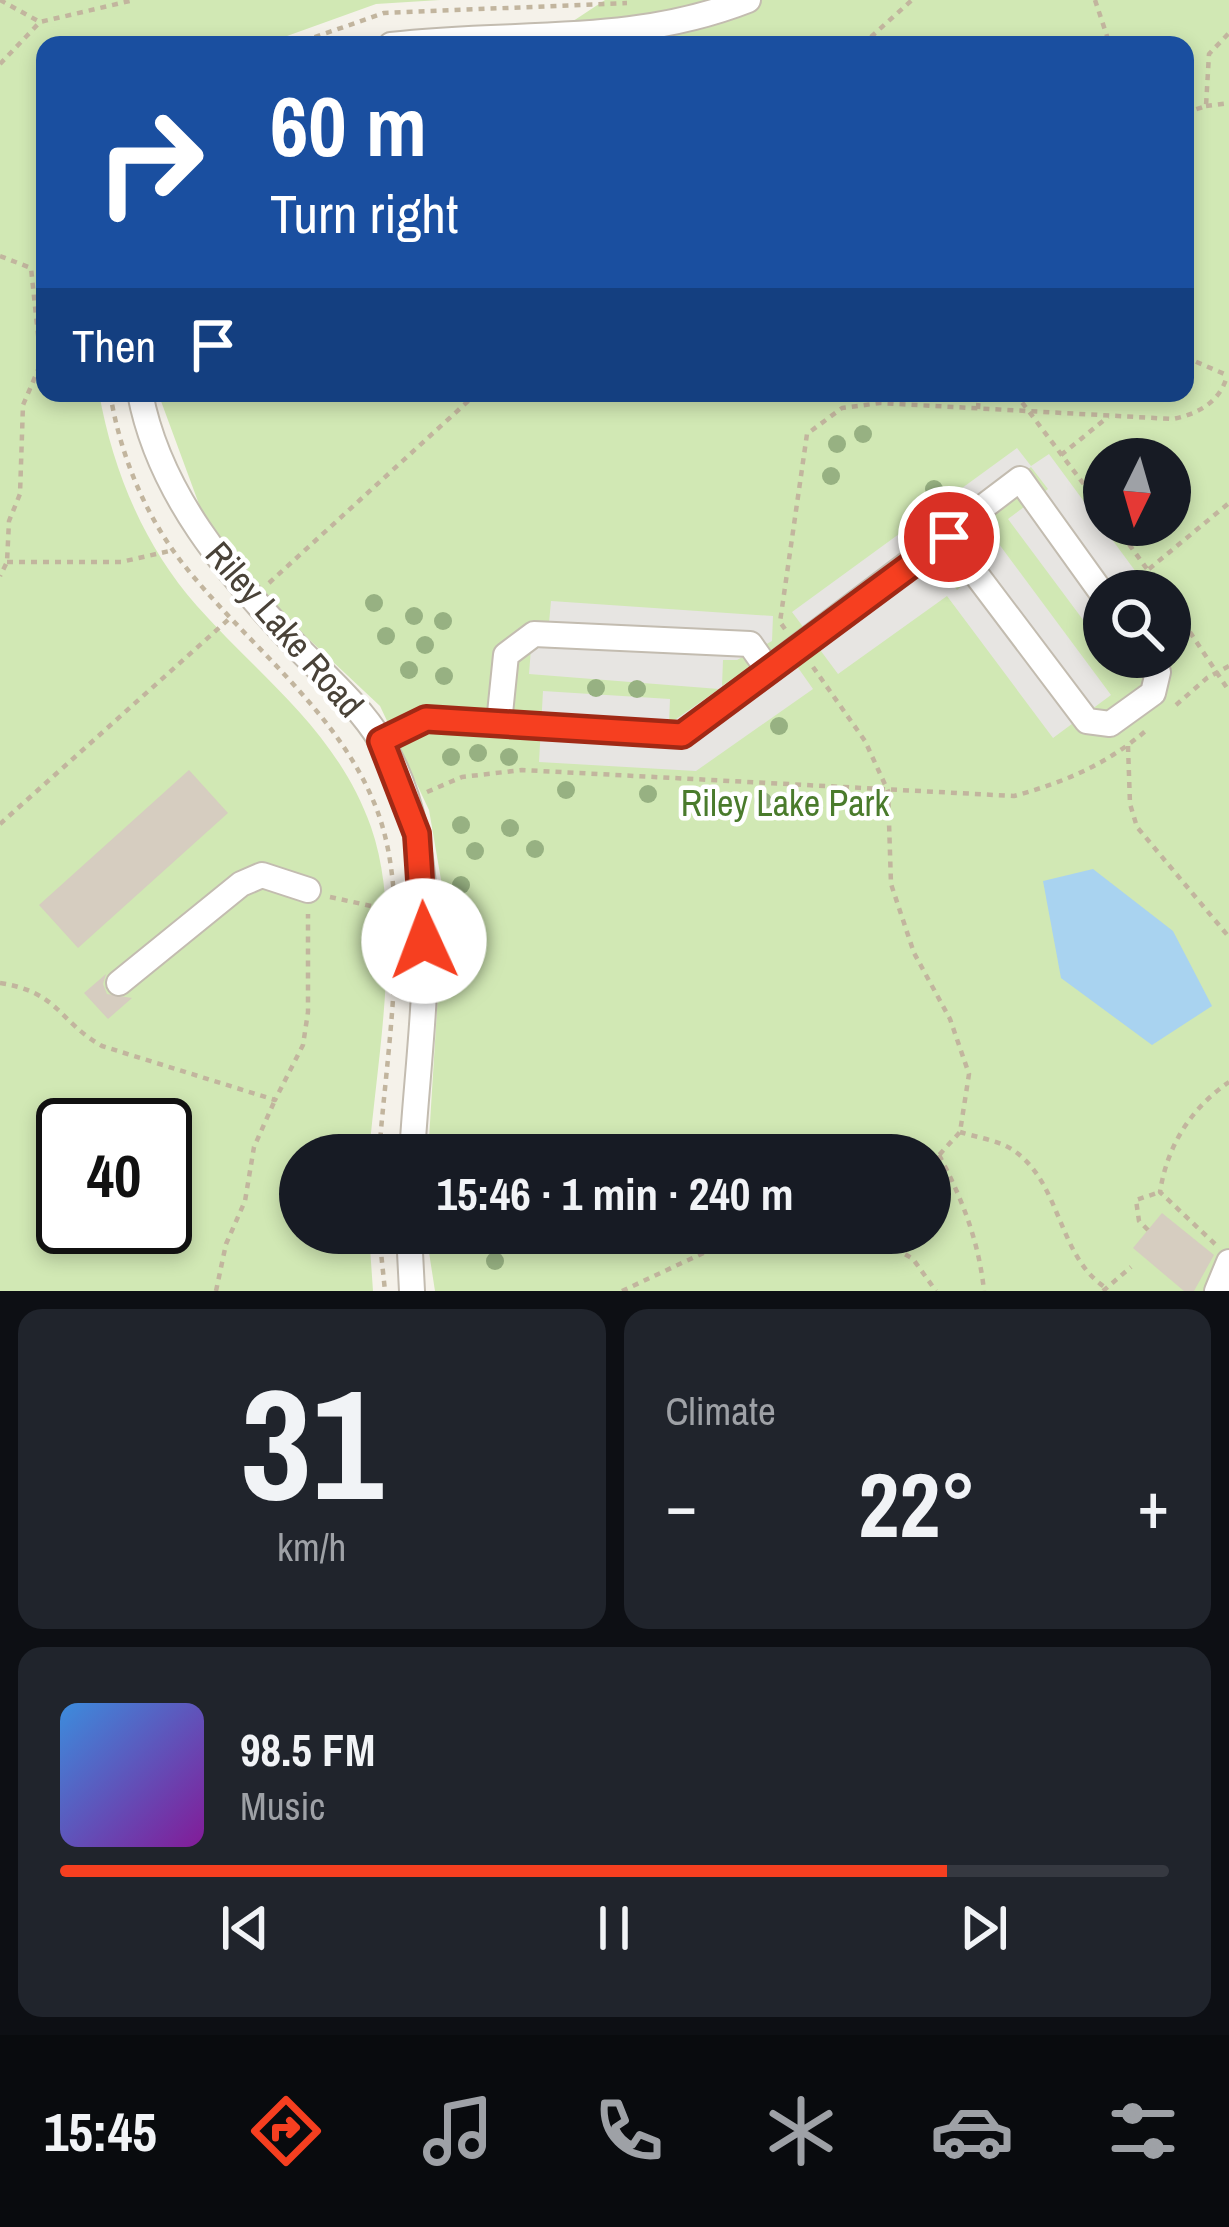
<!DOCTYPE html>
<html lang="en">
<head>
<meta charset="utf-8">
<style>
	:root { --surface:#171b24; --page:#20242c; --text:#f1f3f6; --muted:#9ea1a6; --line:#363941; --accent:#f63f20 }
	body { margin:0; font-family:"Archivo Narrow",sans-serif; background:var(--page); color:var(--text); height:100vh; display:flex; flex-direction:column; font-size:45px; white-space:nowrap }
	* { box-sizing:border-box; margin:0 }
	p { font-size:39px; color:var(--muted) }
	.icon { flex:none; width:66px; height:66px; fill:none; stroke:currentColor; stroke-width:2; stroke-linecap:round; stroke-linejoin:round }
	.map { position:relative; height:1291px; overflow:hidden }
	.sheet { display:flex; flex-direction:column; gap:18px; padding:18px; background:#0d0f14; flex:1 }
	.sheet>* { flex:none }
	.hud { position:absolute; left:36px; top:36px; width:1158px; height:366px; border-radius:24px; box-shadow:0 6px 18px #0003; background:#1a4fa0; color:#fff; overflow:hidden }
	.needle { width:78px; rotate:185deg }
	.controls { position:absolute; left:1083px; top:438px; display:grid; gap:24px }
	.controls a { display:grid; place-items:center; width:108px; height:108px; border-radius:50%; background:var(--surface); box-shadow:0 6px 18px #0003; font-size:60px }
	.speed { position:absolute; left:36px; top:1098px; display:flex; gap:24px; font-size:60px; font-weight:700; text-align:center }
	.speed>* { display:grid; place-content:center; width:156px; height:156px; border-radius:50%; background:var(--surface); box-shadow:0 6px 18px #0003; line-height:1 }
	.speed .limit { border:6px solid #111; border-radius:18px; background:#fff; color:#111 }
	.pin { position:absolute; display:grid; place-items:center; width:102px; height:102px; color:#fff; margin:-51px; border:6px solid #fff; border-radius:50%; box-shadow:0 3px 12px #0007 }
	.me { position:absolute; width:132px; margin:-66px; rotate:358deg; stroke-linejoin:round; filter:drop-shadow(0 0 9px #0008) }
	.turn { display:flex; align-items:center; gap:42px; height:252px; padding:0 36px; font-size:54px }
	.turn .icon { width:156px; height:156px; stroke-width:2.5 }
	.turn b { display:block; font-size:84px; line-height:102px }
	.then { display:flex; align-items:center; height:114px; padding:0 36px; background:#0003; gap:24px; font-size:45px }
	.big { font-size:90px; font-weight:800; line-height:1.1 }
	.sheet .card { flex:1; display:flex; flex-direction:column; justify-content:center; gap:18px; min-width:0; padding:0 42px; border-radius:24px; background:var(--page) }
	.sheet .dial { align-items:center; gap:0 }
	.dial b { font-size:156px; line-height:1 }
	.song { display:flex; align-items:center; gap:36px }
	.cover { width:144px; height:144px; border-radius:18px; background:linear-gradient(135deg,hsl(210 70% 55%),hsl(290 70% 35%)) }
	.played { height:12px; border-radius:6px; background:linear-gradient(90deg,var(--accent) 80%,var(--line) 80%) }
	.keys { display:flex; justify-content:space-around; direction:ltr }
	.heat { display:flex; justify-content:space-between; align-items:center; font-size:66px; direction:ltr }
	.sheet .tiles { flex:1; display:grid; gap:18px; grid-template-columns:1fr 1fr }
	.card:last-child { grid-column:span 2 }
	.trip { position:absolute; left:279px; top:1134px; width:672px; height:120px; border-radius:60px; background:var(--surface); box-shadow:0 6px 18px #0003; font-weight:800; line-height:120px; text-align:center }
	.menu { display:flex; height:192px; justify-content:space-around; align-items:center; background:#090b0e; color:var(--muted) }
	.menu .icon { width:84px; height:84px }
	.menu .on { color:var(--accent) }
	.menu b { font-size:54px; color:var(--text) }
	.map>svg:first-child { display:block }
	.green { fill:#d1e8b4; fill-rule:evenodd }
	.parking { fill:#e7e5e2 }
	.water { fill:#a9d3f0 }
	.building { fill:#d6cdc0 }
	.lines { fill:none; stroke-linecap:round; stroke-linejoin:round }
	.minor-casing { stroke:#c3bcb0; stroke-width:28 }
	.path { stroke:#c2b59e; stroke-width:4.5; stroke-dasharray:6 6; stroke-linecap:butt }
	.minor { stroke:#fff; stroke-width:24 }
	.tree { fill:#97b182 }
	.route-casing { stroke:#a02915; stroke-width:30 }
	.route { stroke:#f63f20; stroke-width:21 }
	.labels { text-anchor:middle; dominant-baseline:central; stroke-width:9; stroke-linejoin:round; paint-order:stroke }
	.street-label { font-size:36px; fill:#494238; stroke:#fff }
	.park-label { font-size:36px; fill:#4a7b2c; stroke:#fff }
</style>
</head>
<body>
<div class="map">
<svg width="1229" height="1291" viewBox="0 0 1229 1291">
	<rect width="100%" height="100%" fill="#f5f2ea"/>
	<g class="green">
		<path d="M0 0H440L376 4 262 45H45V393H99C113 471 144 546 197 606 261 678 337 731 371 827 404 922 377 1057 369 1155H300V1233H369L373 1291H0ZM63 1125H165V1227H63Z"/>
		<path d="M605 0H1229V1291H435L426 1233H930V1155H428L444 897 429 810 380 706 217 553 158 393H1185V45H498L549 37ZM1104 459H1170V525H1104ZM1104 591H1170V657H1104Z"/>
	</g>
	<g class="parking">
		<polygon points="1017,448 1031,466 1049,454 1150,591 1104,591 1104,648 1008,519 1048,489 1031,467 924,545 957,590 965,583 952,565 993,536 1111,695 1053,738 947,596 838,674 792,612"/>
		<polygon points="551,601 773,616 772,641 737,660 723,660 722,686 782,645 813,689 696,771 539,762 543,691 670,699 669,724 719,689 529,674 533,623 549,623"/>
	</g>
	<polygon class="water" points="1093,869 1173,931 1212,1006 1152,1045 1061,978 1043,881"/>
	<g class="building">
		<polygon points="189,770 228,813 78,948 39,905"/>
		<polygon points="106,974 103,984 107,994 132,998 108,1019 84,993"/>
		<polygon points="1162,1213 1214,1255 1194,1291 1184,1291 1133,1248"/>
	</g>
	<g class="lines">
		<defs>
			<g id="minor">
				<path d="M391 45C514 30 628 47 748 0"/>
				<path d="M140 393C159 494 227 573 296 646 325 676 359 705 381 741 451 856 419 1027 412 1155"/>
				<polyline points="948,537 1087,721 1110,724 1153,693 1158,672 1148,657"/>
				<polyline points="499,723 506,655 534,634 750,644 769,671"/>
				<polyline points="381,741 426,719 682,735 1020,479 1104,596"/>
				<polyline points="119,983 241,884 262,875 308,890"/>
				<polyline points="409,1233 412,1291"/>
				<polyline points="1217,1291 1229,1262"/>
			</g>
		</defs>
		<use href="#minor" class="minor-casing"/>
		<g class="path">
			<polyline points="0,0 40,22"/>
			<polyline points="1095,0 1110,45"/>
			<polyline points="292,45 384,13 627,3"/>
			<polyline points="862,45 912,0"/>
			<polyline points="0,64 40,22 134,0"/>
			<polyline points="1206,106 1229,103"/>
			<polyline points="1185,113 1206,106 1209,54 1229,33"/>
			<polyline points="0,256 31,268 41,363 23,405 20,494 9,521 7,562 0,576"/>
			<polyline points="1185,357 1229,376"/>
			<path d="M110 393C120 453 143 511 180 560 244 643 339 710 377 810 413 905 386 1053 379 1155"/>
			<polyline points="1015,393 1104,511"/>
			<polyline points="978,409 979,393"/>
			<polyline points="1061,455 1108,417"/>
			<polyline points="1115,525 1163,591"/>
			<polyline points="7,562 121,562 174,550"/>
			<polyline points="1149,569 1229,503"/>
			<polyline points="269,583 477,393"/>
			<polyline points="1170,602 1229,691"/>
			<path d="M785 629 780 622 807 434 842 408 880 403 1173 419C1198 414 1220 402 1227 376"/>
			<polyline points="813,667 865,741 888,791 891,884 914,953 950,1019 969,1074 960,1132 930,1165"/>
			<polyline points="1176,705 1207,678 1229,666"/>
			<polyline points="1128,746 1130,804 1137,827 1229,937"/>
			<path d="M427 792 462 777 522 770 1014 796C1065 782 1108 764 1149 728"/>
			<polyline points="0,824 229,619"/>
			<polyline points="330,897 394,911"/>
			<path d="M0 983C59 992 58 1021 102 1046L275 1100 303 1045 308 1012V914"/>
			<path d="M960 1132C976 1137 1000 1141 1013 1150 1062 1183 1057 1256 1106 1288"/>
			<path d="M939 1155C962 1198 979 1242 984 1291"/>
			<polyline points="1148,1230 1139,1221 1136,1200 1160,1192"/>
			<polyline points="379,1233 385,1291"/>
			<path d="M1215 1244 1160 1192C1167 1146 1191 1108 1229 1082"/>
			<polyline points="895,1248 913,1259 936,1291"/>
			<polyline points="216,1291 226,1244 245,1201 254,1147 275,1100"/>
			<polyline points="622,1291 746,1233"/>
			<polyline points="1103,1291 1131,1267"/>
		</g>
		<use href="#minor" class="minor"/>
	</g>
	<g class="tree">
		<circle cx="863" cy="434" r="9"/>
		<circle cx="837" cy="444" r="9"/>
		<circle cx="831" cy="476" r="9"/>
		<circle cx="934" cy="489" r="9"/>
		<circle cx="374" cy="603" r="9"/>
		<circle cx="414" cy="616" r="9"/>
		<circle cx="443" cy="621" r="9"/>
		<circle cx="386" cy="636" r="9"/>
		<circle cx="425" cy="645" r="9"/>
		<circle cx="409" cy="670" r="9"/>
		<circle cx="444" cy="676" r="9"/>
		<circle cx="596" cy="688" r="9"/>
		<circle cx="637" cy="689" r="9"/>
		<circle cx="779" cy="726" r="9"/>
		<circle cx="478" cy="753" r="9"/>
		<circle cx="451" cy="757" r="9"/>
		<circle cx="509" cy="757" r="9"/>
		<circle cx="566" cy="790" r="9"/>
		<circle cx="648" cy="794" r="9"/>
		<circle cx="763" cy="801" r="9"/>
		<circle cx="461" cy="825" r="9"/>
		<circle cx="510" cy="828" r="9"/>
		<circle cx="535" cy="849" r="9"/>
		<circle cx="475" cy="851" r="9"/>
		<circle cx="461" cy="885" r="9"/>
		<circle cx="495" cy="1261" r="9"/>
	</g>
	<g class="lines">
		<defs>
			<polyline id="route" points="424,941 417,834 381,741 426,719 682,735 949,537"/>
		</defs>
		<use href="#route" class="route-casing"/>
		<use href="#route" class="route"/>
	</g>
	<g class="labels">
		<g class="street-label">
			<text transform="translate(285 629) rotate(49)">Riley Lake Road</text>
		</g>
		<g class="park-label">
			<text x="785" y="803">Riley Lake Park</text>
		</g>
	</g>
</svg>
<div class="controls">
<a><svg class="needle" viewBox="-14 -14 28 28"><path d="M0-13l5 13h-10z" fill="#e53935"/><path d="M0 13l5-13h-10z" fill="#9ea1a6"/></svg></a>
<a><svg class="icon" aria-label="search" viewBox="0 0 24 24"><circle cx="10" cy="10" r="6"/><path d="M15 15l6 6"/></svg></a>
</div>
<div class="speed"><div class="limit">40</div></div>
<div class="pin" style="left:949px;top:537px;background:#d93025"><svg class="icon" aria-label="arrive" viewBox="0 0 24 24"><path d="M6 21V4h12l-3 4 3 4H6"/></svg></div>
<svg class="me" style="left:424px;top:941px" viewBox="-20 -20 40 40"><circle r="19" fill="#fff"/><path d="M0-13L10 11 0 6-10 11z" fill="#f63f20"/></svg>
<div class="trip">15:46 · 1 min · 240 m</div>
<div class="hud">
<div class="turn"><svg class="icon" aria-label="right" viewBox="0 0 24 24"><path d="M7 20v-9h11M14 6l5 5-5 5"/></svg><div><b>60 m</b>Turn right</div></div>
<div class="then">Then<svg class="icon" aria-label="arrive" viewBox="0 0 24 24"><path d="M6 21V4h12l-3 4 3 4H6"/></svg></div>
</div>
</div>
<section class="sheet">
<div class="tiles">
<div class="card dial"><b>31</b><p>km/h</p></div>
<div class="card"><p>Climate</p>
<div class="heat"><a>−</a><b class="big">22°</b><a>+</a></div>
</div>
<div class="card">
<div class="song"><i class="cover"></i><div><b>98.5 FM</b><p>Music</p></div></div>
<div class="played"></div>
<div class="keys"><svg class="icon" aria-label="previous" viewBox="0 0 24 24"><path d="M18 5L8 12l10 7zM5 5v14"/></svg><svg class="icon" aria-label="pause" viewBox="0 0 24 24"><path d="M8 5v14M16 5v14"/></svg><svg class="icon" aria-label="next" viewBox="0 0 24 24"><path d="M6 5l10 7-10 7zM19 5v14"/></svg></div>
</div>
</div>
</section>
<nav class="menu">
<b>15:45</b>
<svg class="icon on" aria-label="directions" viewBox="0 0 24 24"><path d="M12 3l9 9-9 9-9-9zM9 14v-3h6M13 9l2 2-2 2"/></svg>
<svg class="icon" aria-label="music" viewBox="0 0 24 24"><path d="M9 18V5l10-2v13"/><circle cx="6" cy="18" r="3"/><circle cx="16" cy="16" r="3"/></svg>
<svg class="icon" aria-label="phone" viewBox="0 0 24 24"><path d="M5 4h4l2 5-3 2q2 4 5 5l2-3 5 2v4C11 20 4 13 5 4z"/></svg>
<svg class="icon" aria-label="climate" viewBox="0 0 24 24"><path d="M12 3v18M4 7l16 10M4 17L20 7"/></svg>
<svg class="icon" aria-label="car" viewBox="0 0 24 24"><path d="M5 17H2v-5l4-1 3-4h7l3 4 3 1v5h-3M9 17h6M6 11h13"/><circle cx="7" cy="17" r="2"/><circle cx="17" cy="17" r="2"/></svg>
<svg class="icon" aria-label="filters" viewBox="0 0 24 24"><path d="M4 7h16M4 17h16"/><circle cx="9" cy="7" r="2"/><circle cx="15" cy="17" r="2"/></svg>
</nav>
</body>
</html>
